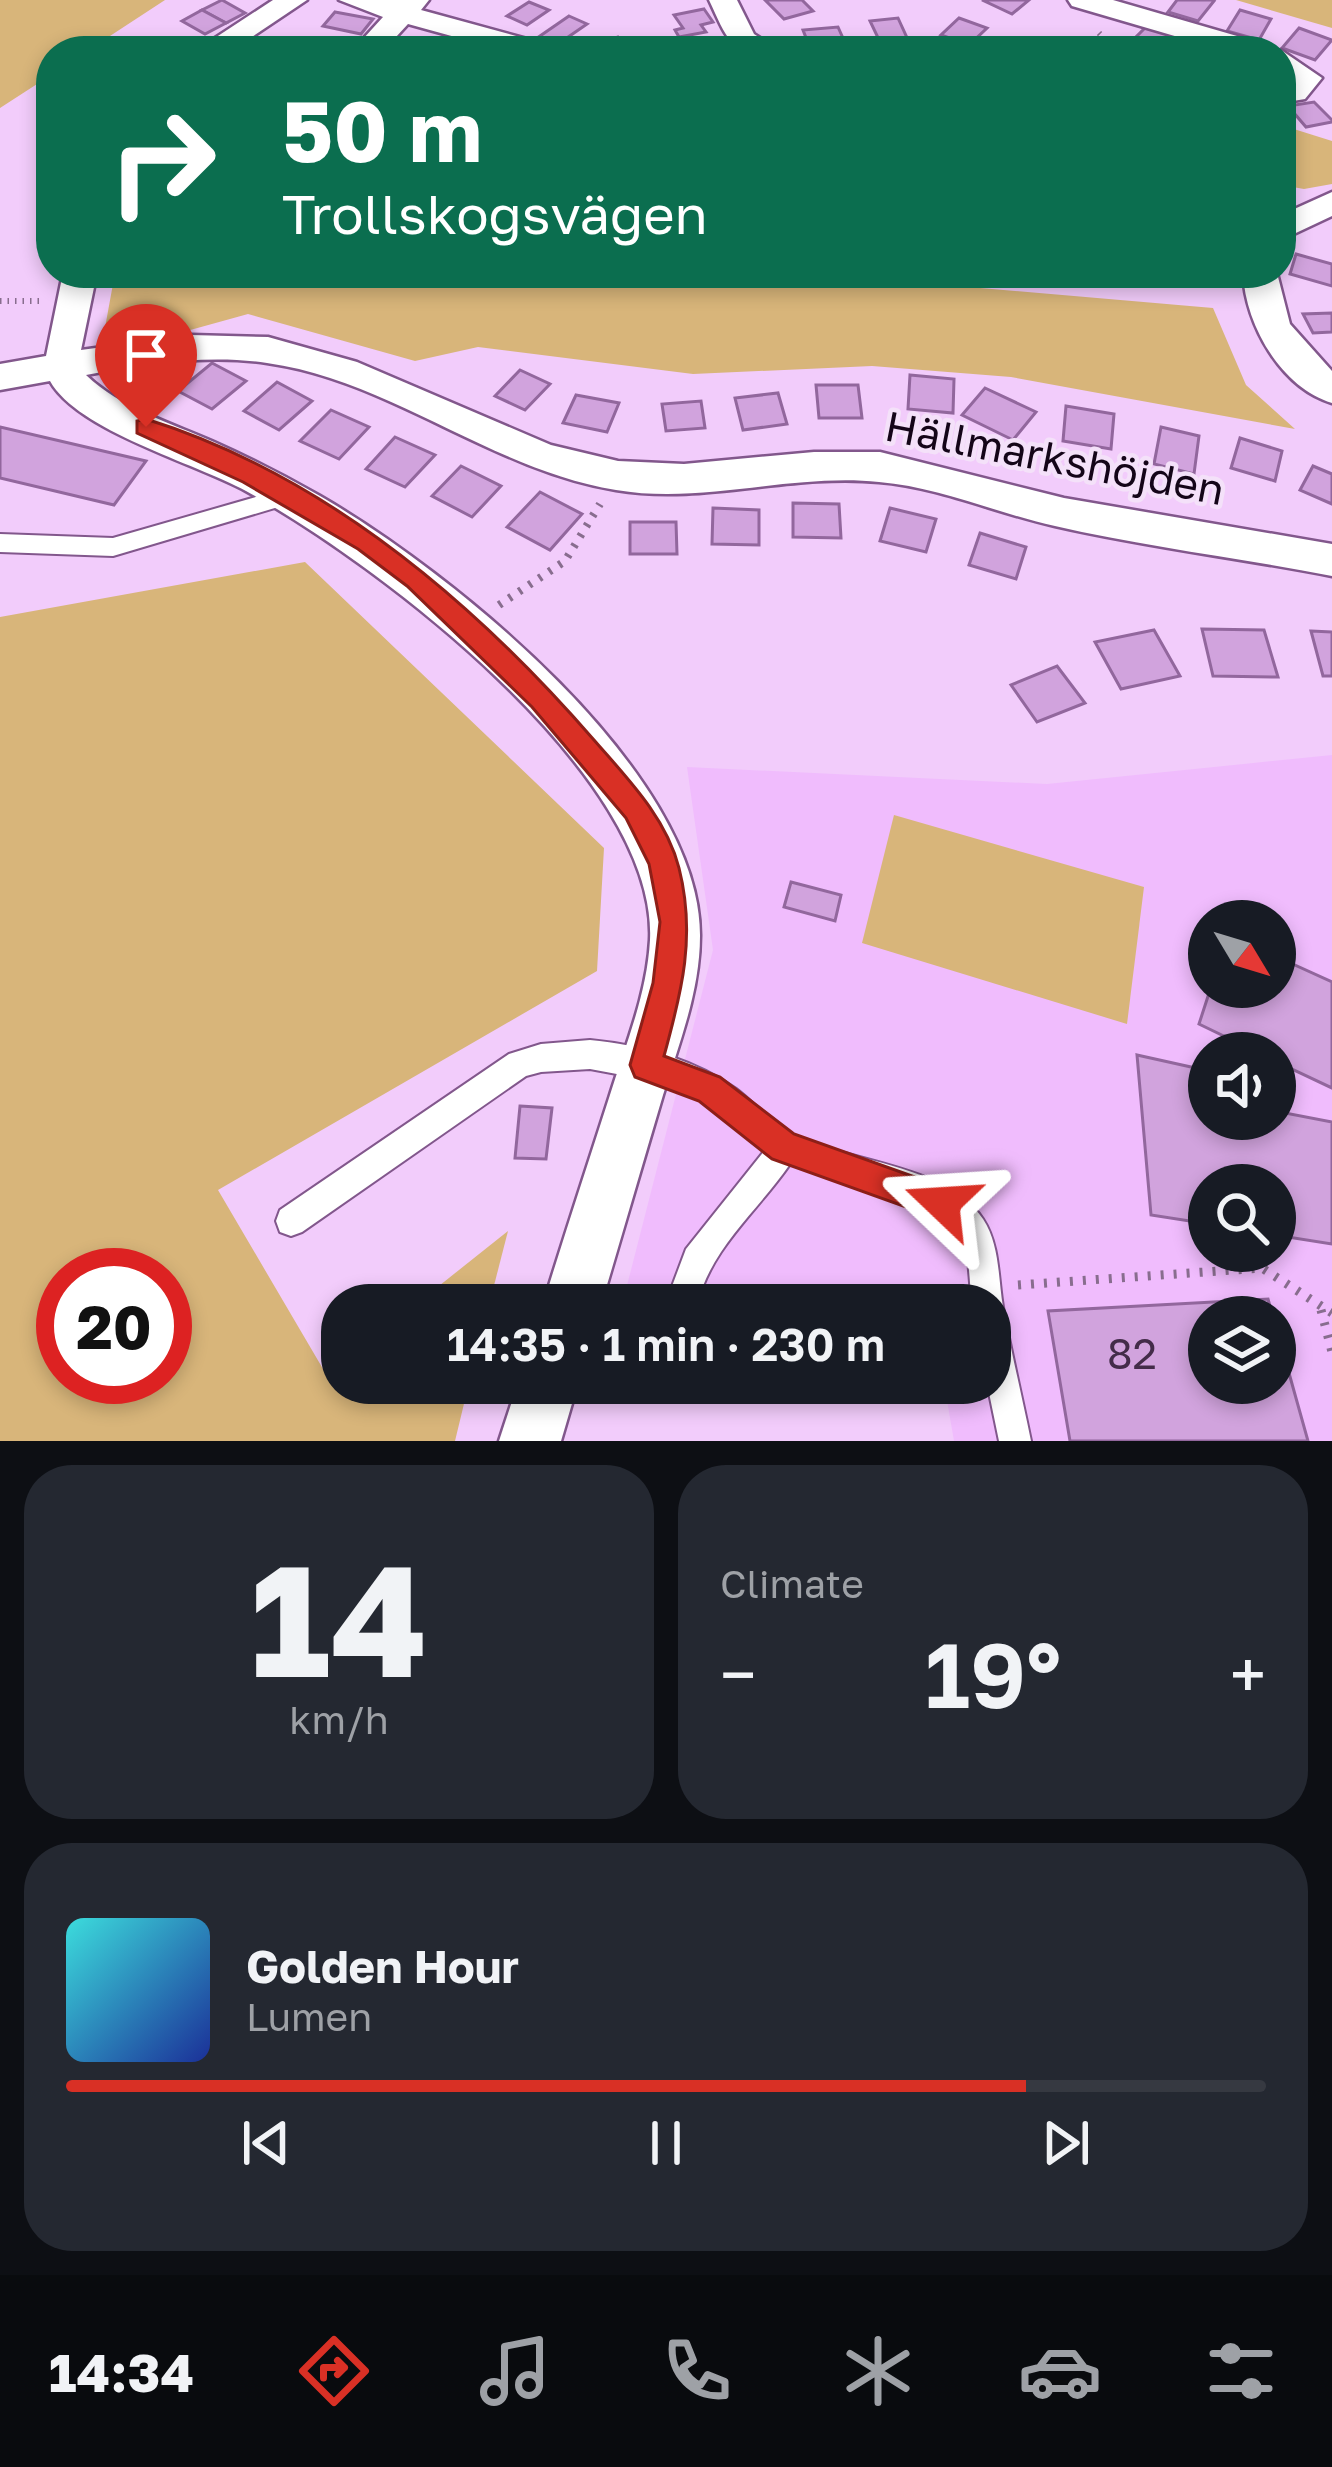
<!DOCTYPE html>
<html lang="en">
<head>
<meta charset="utf-8">
<style>
	:root { --surface:#171b24; --page:#242831; --text:#f1f3f6; --muted:#9ea1a6; --line:#363941; --accent:#d93025 }
	body { margin:0; font-family:"Golos Text",sans-serif; background:var(--page); color:var(--text); height:100vh; display:flex; flex-direction:column; font-size:45px; white-space:nowrap }
	* { box-sizing:border-box; margin:0 }
	p { font-size:39px; color:var(--muted) }
	.icon { flex:none; width:66px; height:66px; fill:none; stroke:currentColor; stroke-width:2; stroke-linecap:round; stroke-linejoin:round }
	.map { position:relative; height:1441px; overflow:hidden }
	.side { display:flex; flex-direction:column; gap:24px; padding:24px; background:#0d0f14; flex:1 }
	.side>* { flex:none }
	.guide { position:absolute; left:36px; top:36px; width:1260px; height:252px; border-radius:48px; box-shadow:0 6px 18px #0003; background:#0b6e4f; color:#fff; overflow:hidden }
	.needle { width:78px; rotate:128deg }
	.buttons { position:absolute; left:1188px; top:900px; display:grid; gap:24px }
	.buttons a { display:grid; place-items:center; width:108px; height:108px; border-radius:50%; background:var(--surface); box-shadow:0 6px 18px #0003; font-size:60px }
	.speed { position:absolute; left:36px; top:1248px; display:flex; gap:24px; font-size:60px; font-weight:700; text-align:center }
	.speed>* { display:grid; place-content:center; width:156px; height:156px; border-radius:50%; background:var(--surface); box-shadow:0 6px 18px #0003; line-height:1 }
	.speed .limit { border:18px solid #d22; background:#fff; color:#111 }
	.pin { position:absolute; display:grid; place-items:center; width:102px; height:102px; color:#fff; margin:-123px -51px; border-radius:50% 50% 50% 0; rotate:-45deg; box-shadow:0 0 12px #0007 }
	.pin .icon { rotate:45deg }
	.me { position:absolute; width:132px; margin:-66px; rotate:290deg; stroke-linejoin:round; filter:drop-shadow(0 0 9px #0008) }
	.turn { display:flex; align-items:center; gap:42px; height:252px; padding:0 48px; font-size:54px }
	.turn .icon { width:156px; height:156px; stroke-width:2.5 }
	.turn b { display:block; font-size:84px; line-height:102px }
	.big { font-size:90px; font-weight:600; line-height:1.1 }
	.side .card { flex:1; display:flex; flex-direction:column; justify-content:center; gap:18px; min-width:0; padding:0 42px; border-radius:48px; background:var(--page) }
	.side .dial { align-items:center; gap:0 }
	.dial b { font-size:156px; line-height:1 }
	.song { display:flex; align-items:center; gap:36px }
	.cover { width:144px; height:144px; border-radius:18px; background:linear-gradient(135deg,hsl(180 70% 55%),hsl(230 70% 35%)) }
	.played { height:12px; border-radius:6px; background:linear-gradient(90deg,var(--accent) 80%,var(--line) 80%) }
	.keys { display:flex; justify-content:space-around; direction:ltr }
	.heat { display:flex; justify-content:space-between; align-items:center; font-size:66px; direction:ltr }
	.side .tiles { flex:1; display:grid; gap:24px; grid-template-columns:1fr 1fr }
	.card:last-child { grid-column:span 2 }
	.trip { position:absolute; left:321px; top:1284px; width:690px; height:120px; border-radius:48px; background:var(--surface); box-shadow:0 6px 18px #0003; font-weight:600; line-height:120px; text-align:center }
	.tab-bar { display:flex; height:192px; justify-content:space-around; align-items:center; background:#090b0e; color:var(--muted) }
	.tab-bar .icon { width:84px; height:84px }
	.tab-bar .on { color:var(--accent) }
	.tab-bar b { font-size:54px; color:var(--text) }
	.map>svg:first-child { display:block }
	.built { fill:#f0bcfd; fill-rule:evenodd }
	.green { fill:#d8b57a; fill-rule:evenodd }
	.building { fill:#d1a3dd; stroke:#92679d; stroke-width:3 }
	.lines { fill:none; stroke-linecap:round; stroke-linejoin:round }
	.lane-casing { stroke:#82578c; stroke-width:4 }
	.street-casing { stroke:#82578c; stroke-width:5 }
	.path-far2 { stroke:#886d8e; stroke-width:6; stroke-dasharray:1.5 6; stroke-linecap:butt }
	.path-far1 { stroke:#886d8e; stroke-width:8; stroke-dasharray:3 9; stroke-linecap:butt }
	.path { stroke:#886d8e; stroke-width:9; stroke-dasharray:3 10; stroke-linecap:butt }
	.lane { fill:#fff; fill-rule:evenodd }
	.street { fill:#fff; fill-rule:evenodd }
	.route { fill:#d93025; stroke:#8d1f18; stroke-width:3 }
	.labels { text-anchor:middle; dominant-baseline:central; stroke-width:9; stroke-linejoin:round; paint-order:stroke }
	.street-label { font-size:42px; fill:#140518; stroke:#f4e1f9 }
	.near-number-label { font-size:42px; fill:#432c49 }
</style>
</head>
<body>
<div class="map">
<svg width="1332" height="1441" viewBox="0 0 1332 1441">
	<rect width="100%" height="100%" fill="#f2ccfb"/>
	<path class="built" d="M1332 755V1441H954L944 1383H990V1305H622L713 950 687 767 1047 784ZM1209 921H1275V987H1209ZM1209 1053H1275V1119H1209ZM1209 1185H1275V1251H1209ZM1209 1317H1275V1383H1209Z"/>
	<g class="green">
		<polygon points="0,0 165,0 87,51 51,51 51,75 0,108"/>
		<polygon points="1236,0 1332,0 1332,28"/>
		<polygon points="1281,125 1332,141 1332,184 1304,189 1281,185"/>
		<polygon points="115,273 806,273 1213,308 1246,385 1295,429 1011,377 872,366 693,374 478,347 415,361 248,314 100,355"/>
		<path d="M305 562 604 848 597 971 218 1190 326 1374 342 1363V1383H469L455 1441H0V617ZM63 1275H165V1377H63Z"/>
		<polygon points="894,815 1144,887 1127,1024 862,943"/>
		<polygon points="508,1231 489,1305 415,1305"/>
	</g>
	<g class="building">
		<polygon points="222,0 245,13 226,23 202,10"/>
		<polygon points="765,0 802,0 813,11 784,19"/>
		<polygon points="982,0 1029,0 1012,14"/>
		<polygon points="1177,0 1212,0 1214,1 1198,21 1168,12"/>
		<polygon points="529,2 549,10 527,25 507,16"/>
		<polygon points="704,9 713,22 701,25 706,32 679,37 675,30 683,28 674,15"/>
		<polygon points="202,10 226,23 205,34 182,21"/>
		<polygon points="1240,10 1271,19 1259,40 1227,31"/>
		<polygon points="335,12 373,19 361,34 323,26"/>
		<polygon points="569,16 587,24 558,44 540,36"/>
		<polygon points="898,18 908,40 880,42 870,21"/>
		<polygon points="959,18 987,28 969,45 941,35"/>
		<polygon points="1150,23 1175,32 1158,49 1133,40"/>
		<polygon points="838,27 846,45 810,48 803,30"/>
		<polygon points="1299,28 1332,40 1315,60 1282,48"/>
		<polygon points="618,37 630,48 586,48"/>
		<polygon points="1314,102 1332,120 1332,122 1306,127 1288,106"/>
		<polygon points="1296,254 1332,264 1332,286 1290,274"/>
		<polygon points="1332,313 1332,332 1313,333 1303,314"/>
		<polygon points="212,363 246,381 212,409 178,391"/>
		<polygon points="520,370 550,384 525,410 495,396"/>
		<polygon points="910,375 954,379 953,413 908,409"/>
		<polygon points="277,382 312,401 279,430 244,411"/>
		<polygon points="816,385 858,385 862,418 819,418"/>
		<polygon points="985,388 1036,412 1013,440 962,415"/>
		<polygon points="778,393 787,424 743,430 735,398"/>
		<polygon points="576,395 619,403 607,432 563,423"/>
		<polygon points="701,401 705,428 666,431 662,404"/>
		<polygon points="1066,406 1114,414 1111,449 1063,441"/>
		<polygon points="331,410 369,427 339,459 300,441"/>
		<polygon points="0,427 146,461 114,505 0,478"/>
		<polygon points="1161,427 1199,436 1194,474 1154,464"/>
		<polygon points="395,437 435,455 405,487 366,469"/>
		<polygon points="1240,438 1282,451 1275,481 1231,468"/>
		<polygon points="461,466 501,486 472,517 432,496"/>
		<polygon points="1313,466 1332,474 1332,504 1300,490"/>
		<polygon points="540,492 582,514 550,550 507,527"/>
		<polygon points="793,503 839,504 841,538 793,537"/>
		<polygon points="713,508 759,510 759,545 712,544"/>
		<polygon points="890,508 936,519 926,552 880,541"/>
		<polygon points="630,522 676,522 677,554 630,554"/>
		<polygon points="980,533 1026,547 1016,579 969,565"/>
		<polygon points="1202,629 1264,630 1278,677 1213,676"/>
		<polygon points="1154,630 1180,676 1121,689 1095,642"/>
		<polygon points="1311,631 1332,632 1332,676 1323,676"/>
		<polygon points="1057,666 1085,703 1037,722 1011,685"/>
		<polygon points="791,882 841,895 835,921 784,907"/>
		<polygon points="1275,956 1332,982 1332,1088 1275,1061 1275,1053 1259,1053 1199,1024 1211,987 1275,987"/>
		<polygon points="1137,1055 1209,1071 1209,1119 1275,1119 1275,1111 1332,1122 1332,1244 1275,1235 1275,1185 1209,1185 1209,1224 1151,1215"/>
		<polygon points="520,1106 552,1108 546,1159 515,1158"/>
		<polygon points="1268,1299 1273,1317 1209,1317 1209,1383 1275,1383 1275,1323 1308,1441 1070,1441 1048,1311"/>
	</g>
	<g class="lines">
		<defs>
			<g id="lane">
				<polygon points="287,488 298,496 295,502 113,556 0,552 0,534 113,538"/>
				<path d="M590 1040C641 1045 694 1059 736 1089 755 1103 772 1125 793 1135 847 1162 947 1164 983 1219 1000 1245 998 1278 1003 1307 1011 1351 1022 1397 1031 1441H999L987 1383 990 1305H972C969 1285 971 1257 961 1240 938 1197 834 1177 790 1164 758 1211 711 1247 697 1305H665L686 1249 765 1150 710 1105 665 1083 590 1069 541 1072 526 1076 302 1232 291 1236 280 1232 276 1221 280 1210 509 1054 541 1044Z"/>
			</g>
			<g id="street">
				<polygon points="273,0 307,0 231,51 195,51"/>
				<polygon points="339,0 429,0 421,10 549,45 554,51 506,51 408,24 383,51 352,51 383,17"/>
				<path d="M709 0H737L754 34 780 51C728 51 730 45 709 0Z"/>
				<polygon points="1068,0 1113,0 1268,45 1273,51 1226,51 1072,6"/>
				<polygon points="901,42 941,42 956,51 886,51"/>
				<polygon points="1281,50 1322,78 1305,99 1281,103 1281,85 1289,79 1281,73"/>
				<polygon points="1332,192 1332,216 1281,240 1281,215"/>
				<path d="M63 273H97L81 350 191 335 268 337 357 362 551 445 618 461 684 464 814 452H880L1064 498 1332 544V576C1240 558 1146 547 1055 526 996 513 939 487 879 482 791 473 703 505 616 490 492 470 390 380 267 363 207 354 145 364 86 375 120 408 171 423 214 442 250 458 285 476 320 496 450 571 701 772 700 936 700 991 679 1044 663 1095 642 1165 622 1235 601 1305H543C564 1236 587 1167 609 1098 625 1046 647 995 650 940 658 775 377 563 246 491 195 463 78 431 50 381L0 390V364L46 356Z"/>
				<path d="M1243 273H1277L1290 324 1332 371V403C1281 388 1245 324 1243 273Z"/>
				<polygon points="518,1383 578,1383 561,1441 499,1441"/>
			</g>
		</defs>
		<use href="#lane" class="lane-casing"/>
		<use href="#street" class="street-casing"/>
		<g class="path-far2">
			<polyline points="1099,33 1117,51"/>
			<polyline points="0,301 40,301"/>
		</g>
		<polyline class="path-far1" points="499,605 565,561 600,504"/>
		<g class="path">
			<polyline points="1018,1285 1262,1268 1332,1313"/>
			<polyline points="732,1305 955,1289"/>
			<polyline points="1321,1310 1332,1352"/>
		</g>
		<use href="#lane" class="lane"/>
		<use href="#street" class="street"/>
	</g>
	<path class="route" d="M146 419C323 474 474 602 594 740 627 778 666 817 679 868 696 935 682 991 664 1056L720 1077 794 1134 954 1191 959 1203 954 1215 942 1220 772 1159 699 1101 635 1077 630 1065 653 983 660 922 649 864 626 818 532 707 407 586 358 549 243 482 137 433V421Z"/>
	<g class="labels">
		<g class="street-label">
			<text transform="translate(1055 457) rotate(11)">Hällmarkshöjden</text>
		</g>
		<g class="near-number-label">
			<text x="1132" y="1353">82</text>
		</g>
	</g>
</svg>
<div class="buttons">
<a><svg class="needle" viewBox="-14 -14 28 28"><path d="M0-13l5 13h-10z" fill="#e53935"/><path d="M0 13l5-13h-10z" fill="#9ea1a6"/></svg></a>
<a><svg class="icon" aria-label="sound" viewBox="0 0 24 24"><path d="M4 9h4l5-4v14l-5-4H4zM17 9q2 3 0 6"/></svg></a>
<a><svg class="icon" aria-label="search" viewBox="0 0 24 24"><circle cx="10" cy="10" r="6"/><path d="M15 15l6 6"/></svg></a>
<a><svg class="icon" aria-label="layers" viewBox="0 0 24 24"><path d="M12 4l9 5-9 5-9-5zM3 14l9 5 9-5"/></svg></a>
</div>
<div class="speed"><div class="limit">20</div></div>
<div class="pin" style="left:146px;top:427px;background:#d93025"><svg class="icon" aria-label="arrive" viewBox="0 0 24 24"><path d="M6 21V4h12l-3 4 3 4H6"/></svg></div>
<svg class="me" style="left:942px;top:1203px" viewBox="-20 -20 40 40"><path d="M0-17L14 15 0 8-14 15z" fill="#d93025" stroke="#fff" stroke-width="4"/></svg>
<div class="trip">14:35 · 1 min · 230 m</div>
<div class="guide">
<div class="turn"><svg class="icon" aria-label="right" viewBox="0 0 24 24"><path d="M7 20v-9h11M14 6l5 5-5 5"/></svg><div><b>50 m</b>Trollskogsvägen</div></div>
</div>
</div>
<section class="side">
<div class="tiles">
<div class="card dial"><b>14</b><p>km/h</p></div>
<div class="card"><p>Climate</p>
<div class="heat"><a>−</a><b class="big">19°</b><a>+</a></div>
</div>
<div class="card">
<div class="song"><i class="cover"></i><div><b>Golden Hour</b><p>Lumen</p></div></div>
<div class="played"></div>
<div class="keys"><svg class="icon" aria-label="previous" viewBox="0 0 24 24"><path d="M18 5L8 12l10 7zM5 5v14"/></svg><svg class="icon" aria-label="pause" viewBox="0 0 24 24"><path d="M8 5v14M16 5v14"/></svg><svg class="icon" aria-label="next" viewBox="0 0 24 24"><path d="M6 5l10 7-10 7zM19 5v14"/></svg></div>
</div>
</div>
</section>
<nav class="tab-bar">
<b>14:34</b>
<svg class="icon on" aria-label="directions" viewBox="0 0 24 24"><path d="M12 3l9 9-9 9-9-9zM9 14v-3h6M13 9l2 2-2 2"/></svg>
<svg class="icon" aria-label="music" viewBox="0 0 24 24"><path d="M9 18V5l10-2v13"/><circle cx="6" cy="18" r="3"/><circle cx="16" cy="16" r="3"/></svg>
<svg class="icon" aria-label="phone" viewBox="0 0 24 24"><path d="M5 4h4l2 5-3 2q2 4 5 5l2-3 5 2v4C11 20 4 13 5 4z"/></svg>
<svg class="icon" aria-label="climate" viewBox="0 0 24 24"><path d="M12 3v18M4 7l16 10M4 17L20 7"/></svg>
<svg class="icon" aria-label="car" viewBox="0 0 24 24"><path d="M5 17H2v-5l4-1 3-4h7l3 4 3 1v5h-3M9 17h6M6 11h13"/><circle cx="7" cy="17" r="2"/><circle cx="17" cy="17" r="2"/></svg>
<svg class="icon" aria-label="filters" viewBox="0 0 24 24"><path d="M4 7h16M4 17h16"/><circle cx="9" cy="7" r="2"/><circle cx="15" cy="17" r="2"/></svg>
</nav>
</body>
</html>
